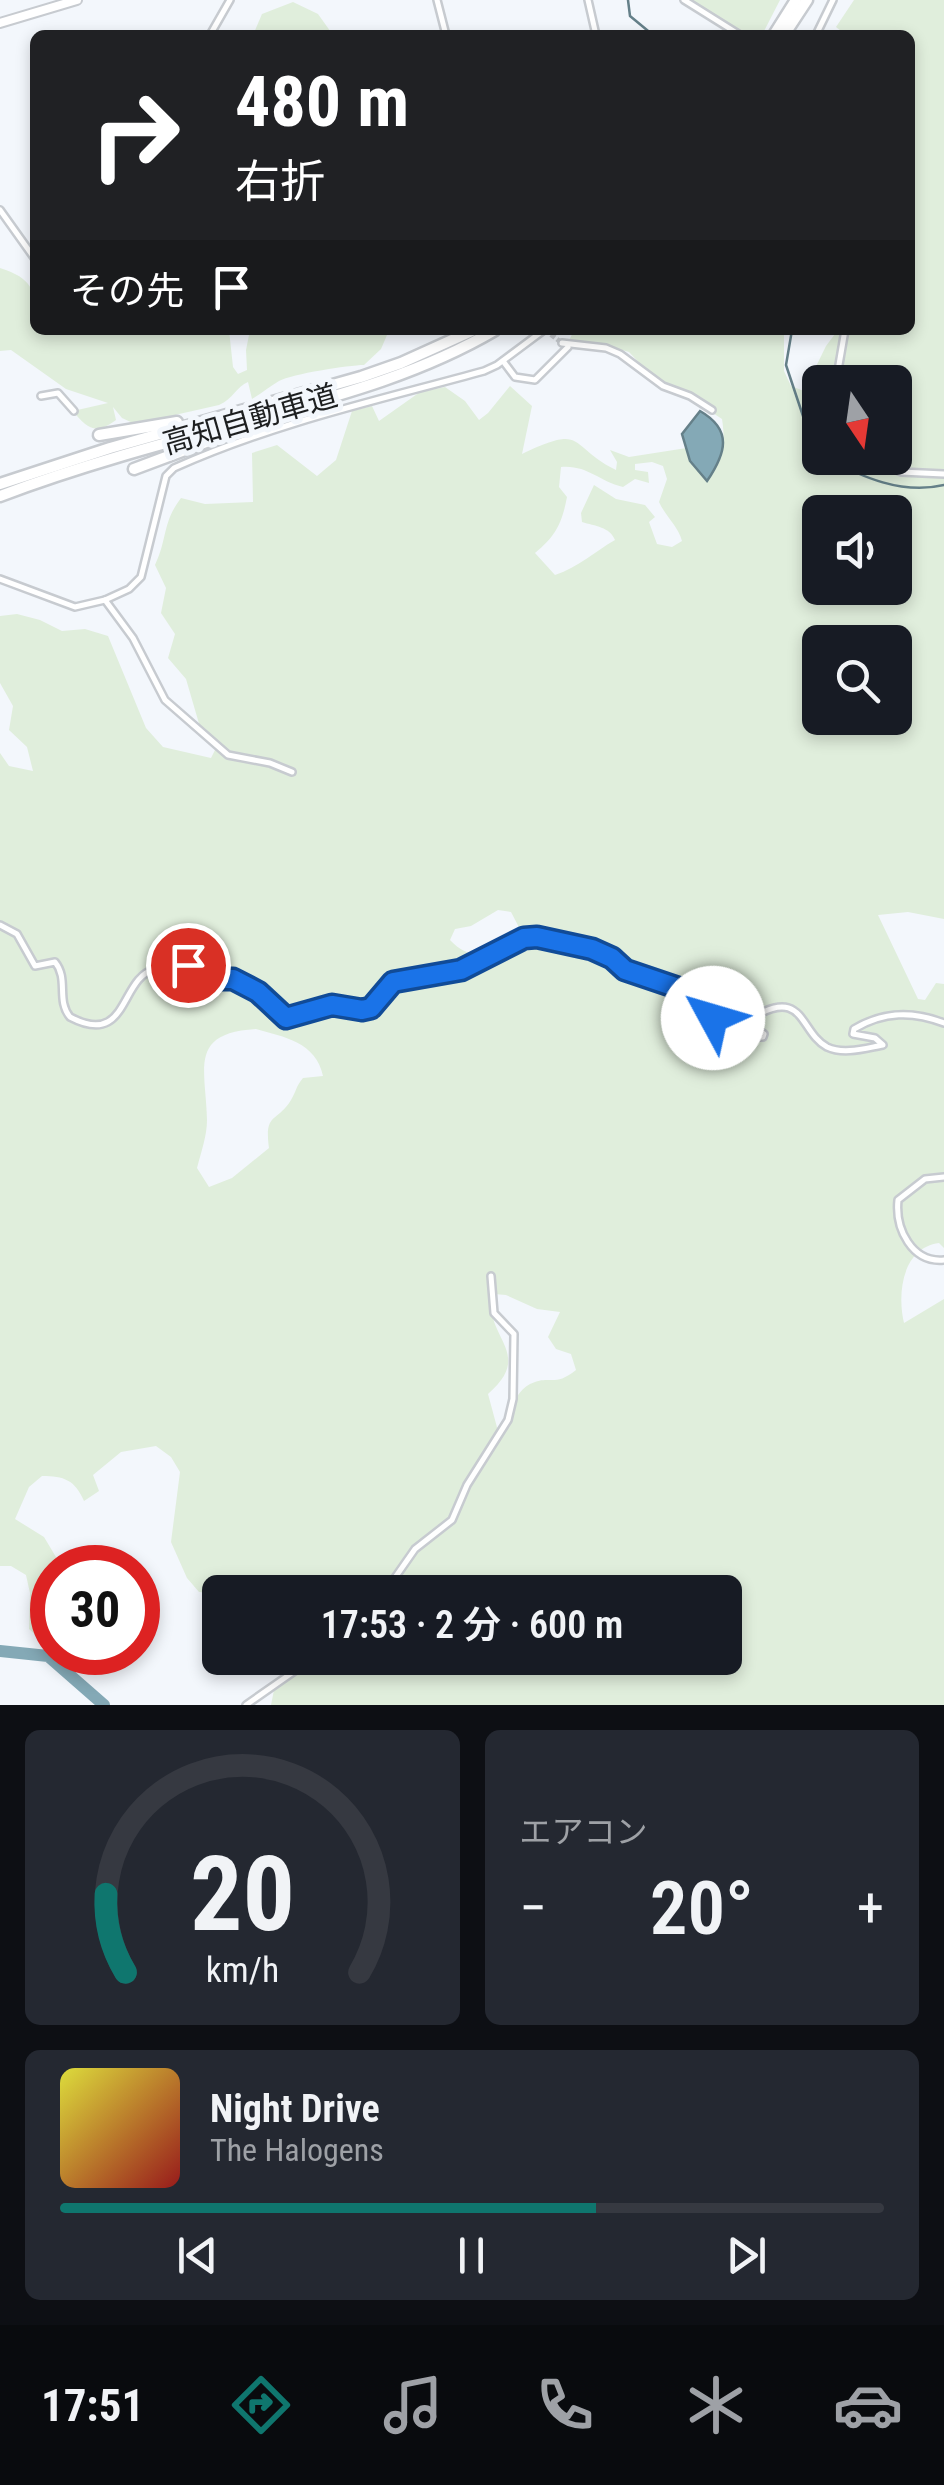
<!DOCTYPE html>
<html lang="ja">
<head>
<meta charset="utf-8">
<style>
	:root { --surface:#171b24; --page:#242831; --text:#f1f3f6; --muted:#9ea1a6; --line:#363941; --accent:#0f766e }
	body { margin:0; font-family:"Roboto Condensed","Noto Sans JP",sans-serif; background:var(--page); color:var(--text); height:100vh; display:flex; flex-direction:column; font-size:38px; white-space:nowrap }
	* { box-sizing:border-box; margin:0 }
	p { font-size:32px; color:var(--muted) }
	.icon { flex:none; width:55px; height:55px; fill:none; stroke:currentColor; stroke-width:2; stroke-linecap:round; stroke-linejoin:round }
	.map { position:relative; height:1705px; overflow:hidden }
	.details { display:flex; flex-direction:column; gap:25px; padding:25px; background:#0d0f14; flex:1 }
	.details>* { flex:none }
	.banner { position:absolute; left:30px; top:30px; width:885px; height:305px; border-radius:15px; box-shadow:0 5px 15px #0003; background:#202124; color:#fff; overflow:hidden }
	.needle { width:65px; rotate:167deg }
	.controls { position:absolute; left:802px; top:365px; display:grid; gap:20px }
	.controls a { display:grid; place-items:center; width:110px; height:110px; border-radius:15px; background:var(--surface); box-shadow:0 5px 15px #0003; font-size:50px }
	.speed { position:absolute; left:30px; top:1545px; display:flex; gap:20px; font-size:50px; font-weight:700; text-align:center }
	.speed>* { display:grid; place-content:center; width:130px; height:130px; border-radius:50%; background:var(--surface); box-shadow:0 5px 15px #0003; line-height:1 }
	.speed .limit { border:15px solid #d22; background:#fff; color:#111 }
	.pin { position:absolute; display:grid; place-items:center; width:85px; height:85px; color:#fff; margin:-42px; border:5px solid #fff; border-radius:50%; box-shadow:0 2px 10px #0007 }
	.me { position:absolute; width:110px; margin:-55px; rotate:309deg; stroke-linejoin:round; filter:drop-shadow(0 0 8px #0008) }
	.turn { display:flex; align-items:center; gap:35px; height:210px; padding:0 40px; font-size:45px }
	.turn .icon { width:130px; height:130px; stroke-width:2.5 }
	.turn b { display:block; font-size:70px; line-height:85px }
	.then { display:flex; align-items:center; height:95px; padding:0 40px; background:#0003; gap:20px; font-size:38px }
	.big { font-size:75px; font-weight:600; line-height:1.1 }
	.details .card { flex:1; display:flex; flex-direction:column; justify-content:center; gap:15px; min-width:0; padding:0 35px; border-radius:15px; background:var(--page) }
	.details .dial { align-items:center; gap:0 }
	.dial svg { height:260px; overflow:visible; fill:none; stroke:var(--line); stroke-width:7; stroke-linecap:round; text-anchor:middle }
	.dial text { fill:var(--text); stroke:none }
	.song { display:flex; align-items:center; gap:30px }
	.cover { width:120px; height:120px; border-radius:15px; background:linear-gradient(135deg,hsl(60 70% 55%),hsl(0 70% 35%)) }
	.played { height:10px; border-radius:5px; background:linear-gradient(90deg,var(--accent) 65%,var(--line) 65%) }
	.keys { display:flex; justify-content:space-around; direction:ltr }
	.heat { display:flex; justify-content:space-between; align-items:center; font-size:55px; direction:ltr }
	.details .tiles { flex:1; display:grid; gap:25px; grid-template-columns:1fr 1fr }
	.card:last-child { grid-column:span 2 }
	.trip { position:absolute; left:202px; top:1575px; width:540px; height:100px; border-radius:15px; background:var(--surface); box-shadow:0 5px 15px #0003; font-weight:600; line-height:100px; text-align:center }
	.tab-bar { display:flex; height:160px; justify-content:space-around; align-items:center; background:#090b0e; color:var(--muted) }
	.tab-bar .icon { width:70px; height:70px }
	.tab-bar .selected { color:var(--accent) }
	.tab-bar b { font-size:45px; color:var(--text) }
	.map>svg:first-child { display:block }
	.green { fill:#e0eedc; fill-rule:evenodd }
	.water { fill:#84a9b6; stroke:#658089; stroke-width:2.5 }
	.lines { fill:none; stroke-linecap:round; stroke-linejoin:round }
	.stream { stroke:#658089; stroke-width:2.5 }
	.river { stroke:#84a9b6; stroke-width:12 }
	.street-tunnel { stroke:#c8ccd0; stroke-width:5; stroke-dasharray:5 2.5; stroke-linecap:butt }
	.street-casing { stroke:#c7cbd0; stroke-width:10 }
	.secondary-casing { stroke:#c7cbd0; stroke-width:12 }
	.highway-casing { stroke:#c7cbd0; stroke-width:15 }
	.street { stroke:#fff; stroke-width:5 }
	.secondary { stroke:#fff; stroke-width:8 }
	.highway { stroke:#fff; stroke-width:10 }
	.route-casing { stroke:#114b97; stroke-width:25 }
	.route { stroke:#1a73e8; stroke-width:18 }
	.labels { text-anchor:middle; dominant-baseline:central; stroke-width:10; stroke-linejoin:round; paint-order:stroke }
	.street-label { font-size:30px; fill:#1d1f20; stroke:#f3f7fc }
</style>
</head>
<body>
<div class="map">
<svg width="944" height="1705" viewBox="0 0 944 1705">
	<rect width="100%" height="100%" fill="#f3f7fc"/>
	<g class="green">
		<polygon points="688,0 780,0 762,35 741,35"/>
		<path d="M854 0H944V919L908 912 878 915 918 999 925 1000 936 983 944 984V1248L939 1243C902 1248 897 1294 904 1323L944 1299V1705H271L274 1690 301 1668 293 1658H725V1592L220 1594 199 1592 187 1578 171 1542 180 1472 171 1457 156 1446 121 1452 93 1475 99 1491 84 1501C75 1480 64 1476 42 1476L29 1487 15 1519 44 1537 62 1567 52 1568V1644L42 1641 29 1629 30 1593 26 1575 11 1566H0V753L9 766 33 771 27 747 9 730 13 706 0 683V616L17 614 40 620 62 631 85 629 108 636 146 728 163 747 211 758 218 744 200 727 186 679 168 658 175 634 161 613 166 588 155 565C168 537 162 523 181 498L205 504 253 502 252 453 277 445 317 476 336 460 352 411 372 406 379 421 420 392 445 387 465 401 479 420 488 413 510 386 532 406 522 454C587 423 567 446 616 470L617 462 610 450 629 457 693 447 692 461 706 481C723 461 726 445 722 419L687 396 663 388 629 352 604 345 568 343 574 330H784V371L791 386 804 391 826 346 838 330H910V35H846L836 27ZM820 382H895V458H820ZM652 462 663 466 667 479 659 502C666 517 678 526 682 541L672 547 657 544 649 522 655 517 645 505 616 499 594 485 581 513 582 522C595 526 610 527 615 540 594 552 579 567 555 575L535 553C556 536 562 523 567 497L559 487 561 467C588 465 598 481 623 487L635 479 649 483 648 472 635 470V464ZM820 512H895V588H820ZM820 642H895V718H820ZM498 910 511 912 523 935C500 956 472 964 450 940L455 929 471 926ZM256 1029C284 1037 316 1042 323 1076L303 1078C296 1086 296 1092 291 1100 277 1123 264 1112 269 1148L232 1178 209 1187 197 1168C201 1152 207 1136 207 1120 206 1069 188 1033 256 1029ZM494 1294 506 1295 537 1309 560 1312 548 1337 556 1349 571 1354 576 1370C554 1388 550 1374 530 1384 513 1393 510 1417 498 1431L488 1394C537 1352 480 1336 494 1294Z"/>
		<polygon points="293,2 318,14 333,35 253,35 262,14"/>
		<path d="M0 268C38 280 35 295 35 330 53 330 80 337 93 330H229L233 367 238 374 247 370 246 350 250 330H381L387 335 381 349 364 365C349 365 292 374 279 381 270 386 261 394 252 399L248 382C237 386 233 399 219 405L135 424 122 418 113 407 116 420C96 435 87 429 73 411L108 403 66 389 11 350 0 351Z"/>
	</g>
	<path class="water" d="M700 411C733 430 726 453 707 481L690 461 682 434Z"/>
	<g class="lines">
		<g class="stream">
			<polyline points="628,0 630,16 653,35"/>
			<polyline points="792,330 786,365 809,434 820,452"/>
			<path d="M826 458C862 477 902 495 944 485"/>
		</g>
		<polyline class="river" points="0,1651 48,1656 104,1705"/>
		<polyline class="street-tunnel" points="545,330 562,343"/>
		<defs>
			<g id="street">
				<polyline points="437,0 446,35"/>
				<polyline points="588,0 596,35"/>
				<polyline points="684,0 740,35"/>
				<polyline points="210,35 230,0"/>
				<polyline points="816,35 833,0"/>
				<polyline points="0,210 35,259"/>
				<polyline points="562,343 606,348 620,354 663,386 690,396 712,410"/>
				<polyline points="503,361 515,377 535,380 568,347"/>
				<polyline points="836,382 845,330"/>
				<polyline points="41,396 58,393 74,411"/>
				<polyline points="867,458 901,472 944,474"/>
				<path d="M0 579 75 607 105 600 129 589 141 577 166 476 174 468C274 423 379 400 484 371L497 365 544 330"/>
				<polyline points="105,600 133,638 165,700 228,755 270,763 292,772"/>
				<path d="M0 925 17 934 35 966 55 962C69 979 56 1000 70 1017 129 1048 119 978 155 969L167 972 188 965 201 969 214 979H233L258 993 286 1018 333 1005 362 1010 371 1007 393 982 461 969 524 938 537 937 591 949 612 958 625 970 696 994 708 1004 719 1028 742 1037H763L764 1034 751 1024 750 1019C805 985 799 1032 827 1047 844 1055 866 1048 883 1045L875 1038 853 1034 854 1029C884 1011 913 1011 944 1023"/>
				<path d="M944 1177 925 1179 898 1200C895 1229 912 1263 944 1260"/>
				<polyline points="385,1592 415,1549 452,1520 467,1485 508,1420 513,1399 514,1334 494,1313 491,1276"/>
				<polyline points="246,1705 299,1668 323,1658"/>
			</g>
			<polyline id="secondary" points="0,23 77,0"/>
			<g id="highway">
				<polyline points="774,35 796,0"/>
				<polyline points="784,35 807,0"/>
				<polyline points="99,435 177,422"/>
				<polyline points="134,469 246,427"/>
				<polyline points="0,484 110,448 361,377 401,363 474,330"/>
				<path d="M0 496C79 466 161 444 243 422 329 398 417 376 495 330"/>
			</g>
		</defs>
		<use href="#street" class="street-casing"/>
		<use href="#secondary" class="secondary-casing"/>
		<use href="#highway" class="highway-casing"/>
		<use href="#street" class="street"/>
		<use href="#secondary" class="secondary"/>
		<use href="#highway" class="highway"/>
	</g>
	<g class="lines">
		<defs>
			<polyline id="route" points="188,965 201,969 214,979 233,979 258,992 286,1018 332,1005 362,1010 371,1008 393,982 461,970 524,938 537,937 592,949 612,958 625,970 696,994 708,1004 713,1018"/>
		</defs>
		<use href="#route" class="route-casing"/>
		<use href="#route" class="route"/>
	</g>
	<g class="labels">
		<g class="street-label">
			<text transform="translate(250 419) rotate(-16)">高知自動車道</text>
		</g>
	</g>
</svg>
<div class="controls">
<a><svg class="needle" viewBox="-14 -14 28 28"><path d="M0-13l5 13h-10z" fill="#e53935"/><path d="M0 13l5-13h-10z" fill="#9ea1a6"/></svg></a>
<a><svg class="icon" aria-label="sound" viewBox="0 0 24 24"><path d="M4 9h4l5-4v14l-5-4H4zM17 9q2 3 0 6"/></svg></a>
<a><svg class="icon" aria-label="search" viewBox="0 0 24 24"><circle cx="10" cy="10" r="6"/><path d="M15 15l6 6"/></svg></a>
</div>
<div class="speed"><div class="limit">30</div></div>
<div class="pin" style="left:188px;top:965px;background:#d93025"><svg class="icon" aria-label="arrive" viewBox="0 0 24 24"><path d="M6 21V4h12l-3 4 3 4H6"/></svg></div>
<svg class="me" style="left:713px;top:1018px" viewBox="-20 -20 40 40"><circle r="19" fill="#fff"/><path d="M0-13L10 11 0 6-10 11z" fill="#1a73e8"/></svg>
<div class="trip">17:53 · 2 分 · 600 m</div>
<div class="banner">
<div class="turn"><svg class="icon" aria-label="right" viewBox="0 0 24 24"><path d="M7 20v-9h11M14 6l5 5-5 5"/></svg><div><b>480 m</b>右折</div></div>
<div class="then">その先<svg class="icon" aria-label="arrive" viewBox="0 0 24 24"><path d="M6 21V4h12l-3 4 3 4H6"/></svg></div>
</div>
</div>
<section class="details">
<div class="tiles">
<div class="card dial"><svg viewBox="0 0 100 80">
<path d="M14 69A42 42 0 1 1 86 69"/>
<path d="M14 69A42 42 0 0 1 8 45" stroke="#0f766e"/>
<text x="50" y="56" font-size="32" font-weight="700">20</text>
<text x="50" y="72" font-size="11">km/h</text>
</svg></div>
<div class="card"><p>エアコン</p>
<div class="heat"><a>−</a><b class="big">20°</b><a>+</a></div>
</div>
<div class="card">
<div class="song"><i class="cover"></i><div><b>Night Drive</b><p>The Halogens</p></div></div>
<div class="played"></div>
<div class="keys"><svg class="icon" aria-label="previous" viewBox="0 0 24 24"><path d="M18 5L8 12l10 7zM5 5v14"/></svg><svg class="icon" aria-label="pause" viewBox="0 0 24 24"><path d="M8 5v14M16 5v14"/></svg><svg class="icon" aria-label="next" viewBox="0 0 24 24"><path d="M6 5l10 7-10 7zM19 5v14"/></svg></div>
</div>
</div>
</section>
<nav class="tab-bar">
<b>17:51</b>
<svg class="icon selected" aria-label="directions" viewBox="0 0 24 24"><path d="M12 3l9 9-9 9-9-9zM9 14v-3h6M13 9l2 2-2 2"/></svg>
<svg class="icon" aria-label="music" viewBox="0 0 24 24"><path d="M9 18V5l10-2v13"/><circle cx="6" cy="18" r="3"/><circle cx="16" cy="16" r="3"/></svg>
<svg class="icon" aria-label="phone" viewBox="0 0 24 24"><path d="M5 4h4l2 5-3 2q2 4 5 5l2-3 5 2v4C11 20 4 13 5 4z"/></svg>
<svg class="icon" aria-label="climate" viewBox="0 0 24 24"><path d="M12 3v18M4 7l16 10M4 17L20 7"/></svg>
<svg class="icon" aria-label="car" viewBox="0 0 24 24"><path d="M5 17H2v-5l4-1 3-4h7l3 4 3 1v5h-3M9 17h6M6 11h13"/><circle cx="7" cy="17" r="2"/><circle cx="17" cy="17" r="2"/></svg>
</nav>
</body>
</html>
